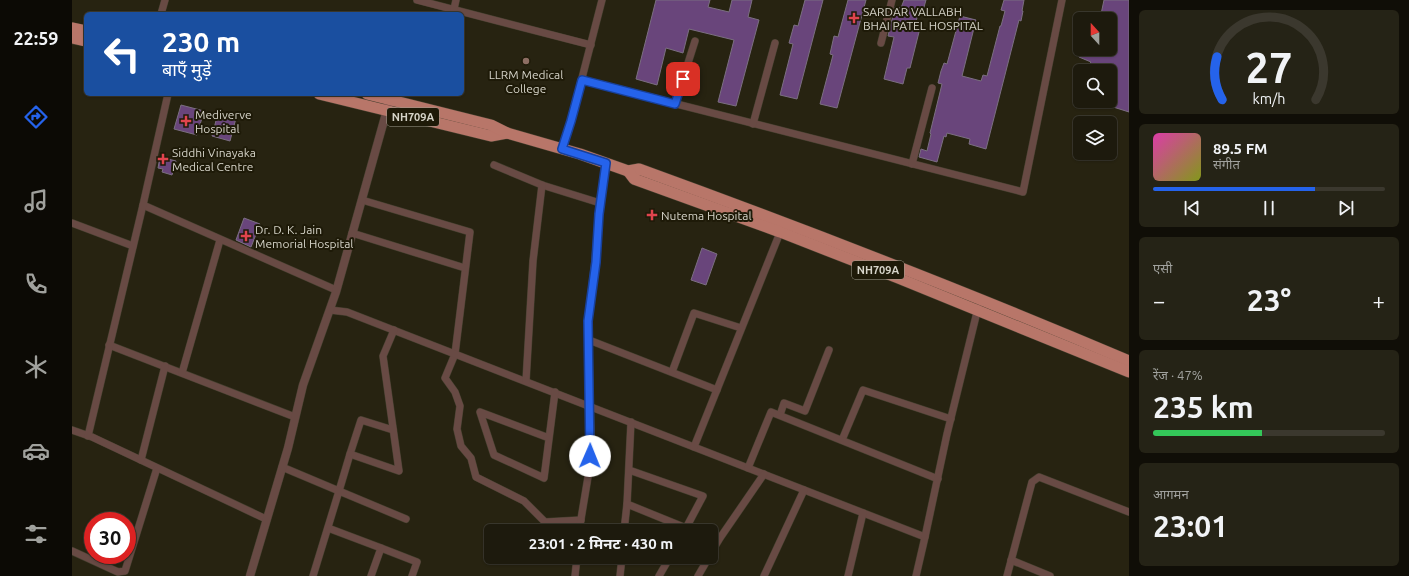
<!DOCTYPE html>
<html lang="hi">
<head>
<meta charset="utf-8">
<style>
	:root { --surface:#1d1a0d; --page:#252316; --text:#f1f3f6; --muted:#a0a19d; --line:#3b382e; --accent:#2563eb }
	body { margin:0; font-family:Ubuntu,"Noto Sans Devanagari",sans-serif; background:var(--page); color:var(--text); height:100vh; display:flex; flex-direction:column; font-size:15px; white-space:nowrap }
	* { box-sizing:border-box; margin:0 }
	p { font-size:13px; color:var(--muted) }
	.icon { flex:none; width:22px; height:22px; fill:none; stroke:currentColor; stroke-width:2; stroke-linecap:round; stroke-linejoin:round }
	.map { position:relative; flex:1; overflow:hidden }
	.sheet { display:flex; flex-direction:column; gap:10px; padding:10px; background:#100e07; width:280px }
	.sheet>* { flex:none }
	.banner { position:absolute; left:12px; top:12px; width:380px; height:84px; border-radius:6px; box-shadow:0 1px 3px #0004,0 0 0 1px var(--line); background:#1a4fa0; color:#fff; overflow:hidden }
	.needle { width:26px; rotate:339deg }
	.controls { position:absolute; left:1001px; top:12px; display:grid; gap:8px }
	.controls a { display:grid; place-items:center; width:44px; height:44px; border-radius:6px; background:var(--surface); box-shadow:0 1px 3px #0004,0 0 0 1px var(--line); font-size:20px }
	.speed { position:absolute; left:12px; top:512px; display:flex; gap:8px; font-size:20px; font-weight:700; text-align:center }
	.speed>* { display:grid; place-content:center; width:52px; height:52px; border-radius:50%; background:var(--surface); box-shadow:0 1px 3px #0004,0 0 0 1px var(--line); line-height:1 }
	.speed .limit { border:6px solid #d22; background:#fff; color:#111 }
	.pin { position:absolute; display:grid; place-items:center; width:34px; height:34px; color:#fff; margin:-17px; border-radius:8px; box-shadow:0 2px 6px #0006 }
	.me { position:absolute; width:44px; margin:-22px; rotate:1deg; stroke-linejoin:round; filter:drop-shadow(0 0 3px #0008) }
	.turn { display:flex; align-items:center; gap:14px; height:84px; padding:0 12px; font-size:18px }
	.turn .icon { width:52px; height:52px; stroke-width:2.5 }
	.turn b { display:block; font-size:28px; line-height:34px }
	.big { font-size:30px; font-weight:700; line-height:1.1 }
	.sheet .tile { flex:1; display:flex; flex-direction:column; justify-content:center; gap:6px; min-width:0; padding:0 14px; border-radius:6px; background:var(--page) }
	.sheet .dial { align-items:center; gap:0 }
	.dial svg { height:104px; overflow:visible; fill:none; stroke:var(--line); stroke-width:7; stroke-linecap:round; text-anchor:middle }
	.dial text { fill:var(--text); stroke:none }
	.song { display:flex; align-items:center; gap:12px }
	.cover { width:48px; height:48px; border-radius:6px; background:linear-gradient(135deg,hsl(320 70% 55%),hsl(70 70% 35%)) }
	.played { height:4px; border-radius:2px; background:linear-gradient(90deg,var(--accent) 70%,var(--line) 70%) }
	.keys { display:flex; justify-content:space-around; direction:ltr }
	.heat { display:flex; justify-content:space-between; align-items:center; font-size:22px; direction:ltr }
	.charge { height:6px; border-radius:3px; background:linear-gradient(90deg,#34c759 47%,var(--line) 0) }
	.trip { position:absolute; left:412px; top:524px; width:234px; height:40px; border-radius:6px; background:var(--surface); box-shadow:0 1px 3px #0004,0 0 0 1px var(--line); font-weight:700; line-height:40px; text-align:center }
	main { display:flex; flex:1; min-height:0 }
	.tab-bar { display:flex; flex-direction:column; width:72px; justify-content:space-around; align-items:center; background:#0c0a05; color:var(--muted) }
	.tab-bar .icon { width:28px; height:28px }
	.tab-bar .current { color:var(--accent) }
	.tab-bar b { font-size:18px; color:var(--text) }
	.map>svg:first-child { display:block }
	.building { fill:#69457b; stroke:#7b6f81 }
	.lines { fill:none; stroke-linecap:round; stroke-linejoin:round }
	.minor-casing { stroke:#433f2e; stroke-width:8 }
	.tertiary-casing { stroke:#433f2e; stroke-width:9 }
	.trunk-casing { stroke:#433f2e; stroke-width:12 }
	.minor { stroke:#684a44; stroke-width:7 }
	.tertiary { stroke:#684a44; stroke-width:8 }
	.trunk { stroke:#b87669; stroke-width:11 }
	.route-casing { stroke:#184099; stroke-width:10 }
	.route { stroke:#2563eb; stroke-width:7 }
	.health-dot { fill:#e0444e; stroke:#1e1a08; stroke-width:1.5 }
	.education-dot { fill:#8d6e63; stroke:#1e1a08; stroke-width:1.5 }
	.labels { text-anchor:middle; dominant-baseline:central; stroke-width:4; stroke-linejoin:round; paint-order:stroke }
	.shield { fill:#1e1a08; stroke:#9e9c8e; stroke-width:1 }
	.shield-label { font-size:11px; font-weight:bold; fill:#d5d3c8 }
	.poi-label { font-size:12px; fill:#d5d3c8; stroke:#1e1a08; text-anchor:start }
</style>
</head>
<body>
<main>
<nav class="tab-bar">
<b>22:59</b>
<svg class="icon current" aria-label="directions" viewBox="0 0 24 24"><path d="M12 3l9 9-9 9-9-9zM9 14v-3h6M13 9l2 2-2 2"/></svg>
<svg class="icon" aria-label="music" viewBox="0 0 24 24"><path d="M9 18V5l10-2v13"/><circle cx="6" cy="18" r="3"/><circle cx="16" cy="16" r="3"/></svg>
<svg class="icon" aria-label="phone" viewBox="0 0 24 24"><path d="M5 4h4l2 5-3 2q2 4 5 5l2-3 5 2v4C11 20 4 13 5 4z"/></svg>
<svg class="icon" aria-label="climate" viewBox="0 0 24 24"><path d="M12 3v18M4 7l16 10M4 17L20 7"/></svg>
<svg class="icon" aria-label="car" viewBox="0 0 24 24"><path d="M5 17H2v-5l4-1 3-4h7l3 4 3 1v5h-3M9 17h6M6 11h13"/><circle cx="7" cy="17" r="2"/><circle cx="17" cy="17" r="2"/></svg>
<svg class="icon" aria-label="filters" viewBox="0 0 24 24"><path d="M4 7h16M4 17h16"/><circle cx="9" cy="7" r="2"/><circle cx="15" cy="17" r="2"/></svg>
</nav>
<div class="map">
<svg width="1057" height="576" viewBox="0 0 1057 576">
	<rect width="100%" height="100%" fill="#272311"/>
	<g class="building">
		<polygon points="584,0 638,0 636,7 657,12 660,0 680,0 676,17 687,20 664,106 646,102 662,40 617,29 611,53 594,48 585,85 564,79"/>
		<polygon points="733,0 751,0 725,99 708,95 721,44 717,43 722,25 726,26"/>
		<polygon points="776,0 794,0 765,108 748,104 761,55 758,54 762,36 766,37"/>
		<polygon points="832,0 854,0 850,14 846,13 843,27 848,28 838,68 835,68 831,84 812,79 822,37 816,36 823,7 829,8"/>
		<polygon points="932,0 952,0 950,11 951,11 949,21 947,20 914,149 897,144 898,139 875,133 874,137 872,136 865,162 847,157 849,149 855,151 859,134 858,133 870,84 866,83 869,71 872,63 875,64 888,16 904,20 890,76 909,81 911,75 915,76 928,26 929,26 933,11 929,10"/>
		<polygon points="1032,0 1057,0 1057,112 1038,106 1038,71 1011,71 1019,62 1007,57 1002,49 1038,49 1038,19 1028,19"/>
		<polygon points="109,105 132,111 125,135 102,129"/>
		<polygon points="146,113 164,118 158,141 140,136"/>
		<polygon points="88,157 104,161 100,175 90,172 91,169 86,168"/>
		<polygon points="172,218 188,224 179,247 164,240"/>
		<polygon points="630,248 645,254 634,285 619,280"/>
	</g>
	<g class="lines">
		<defs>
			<g id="minor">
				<polyline points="345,0 519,45"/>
				<polyline points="382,9 384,0"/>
				<polyline points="89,14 93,0"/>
				<polyline points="809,43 820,0"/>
				<polyline points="510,80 951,192 990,0"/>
				<polyline points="603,104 623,41"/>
				<polyline points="681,124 703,43"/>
				<polyline points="490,149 499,121 530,0"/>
				<polyline points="840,164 860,88"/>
				<polyline points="422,165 470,185 528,203"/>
				<polyline points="290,200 398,232 383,354 373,378 383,392 388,406 385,429 389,446 399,458 404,477 452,501 473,522 509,520"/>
				<polyline points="71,205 264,290"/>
				<polyline points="0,223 61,246"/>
				<polyline points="280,233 393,268"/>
				<polyline points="258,310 275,312 853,537"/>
				<polyline points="517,340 645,390"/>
				<polyline points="37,345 223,417"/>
				<polyline points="600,372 622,313 669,328"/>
				<polyline points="110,373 148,240"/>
				<polyline points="454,381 461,261 470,185"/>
				<polyline points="708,415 712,403 733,411 757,350"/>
				<polyline points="0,430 20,437 194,519"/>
				<polyline points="16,436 71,205 96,94"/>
				<polyline points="477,438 408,412 422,455 472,478 483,392"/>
				<polyline points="770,440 791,390 879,419"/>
				<polyline points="622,447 709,230"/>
				<polyline points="278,454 289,420 321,430"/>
				<polyline points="69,460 93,366"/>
				<polyline points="210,467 267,491 278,454 327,471 311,356 322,330"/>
				<polyline points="676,468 699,412 866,479"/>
				<polyline points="557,470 631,496 614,528 555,504 559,422"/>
				<polyline points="256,528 309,548 299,576"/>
				<polyline points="507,531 517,471 519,441 516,321 523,262 527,214 534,163"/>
				<polyline points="552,531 555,504"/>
				<polyline points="309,548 345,562 340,576"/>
				<polyline points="0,551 46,572 53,571 85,468"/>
				<polyline points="639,553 648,538 692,474"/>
				<polyline points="939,560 978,576"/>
				<polyline points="241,576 267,491 334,519"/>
				<polyline points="503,576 505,557"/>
				<polyline points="548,576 550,557"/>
				<polyline points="587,576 598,557"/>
				<polyline points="626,576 637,557"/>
				<polyline points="692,576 732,490"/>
				<polyline points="776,576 791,513"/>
				<polyline points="844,576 853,537 875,434 906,308"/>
				<polyline points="935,576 960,482 967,477 1057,512"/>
			</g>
			<polyline id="tertiary" points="178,576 216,448 231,385 264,292 318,99"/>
			<g id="trunk">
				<polyline points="0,28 14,31"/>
				<polyline points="0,38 14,41"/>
				<polyline points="247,94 419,136 435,133"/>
				<path d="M295 94 419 125 435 133 508 154 556 171 567 169C732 229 895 292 1057 361"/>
				<polyline points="556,171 562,179 708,232 826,278 1057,372"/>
			</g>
		</defs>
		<use href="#minor" class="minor-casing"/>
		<use href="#tertiary" class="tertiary-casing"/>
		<use href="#trunk" class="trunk-casing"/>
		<use href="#minor" class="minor"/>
		<use href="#tertiary" class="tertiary"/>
		<use href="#trunk" class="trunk"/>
	</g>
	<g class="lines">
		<defs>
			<polyline id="route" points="518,456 516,321 524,262 527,214 534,163 490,149 499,121 510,80 603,104 611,79"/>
		</defs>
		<use href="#route" class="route-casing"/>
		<use href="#route" class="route"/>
	</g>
	<g class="health-dot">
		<path d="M780 12h4v4h4v4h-4v4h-4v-4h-4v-4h4z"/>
		<path d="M112 115h4v4h4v4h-4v4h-4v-4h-4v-4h4z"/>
		<path d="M89 153h4v4h4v4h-4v4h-4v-4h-4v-4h4z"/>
		<path d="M578 209h4v4h4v4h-4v4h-4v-4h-4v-4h4z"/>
		<path d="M172 230h4v4h4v4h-4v4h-4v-4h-4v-4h4z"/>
	</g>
	<circle class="education-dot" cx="454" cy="61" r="4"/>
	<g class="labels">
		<g class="shield">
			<rect x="315" y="108" width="52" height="18" rx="3"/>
			<rect x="780" y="261" width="52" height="18" rx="3"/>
		</g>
		<g class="shield-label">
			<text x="341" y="117">NH709A</text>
			<text x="806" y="270">NH709A</text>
		</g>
		<g class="poi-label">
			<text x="791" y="11">SARDAR VALLABH<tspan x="791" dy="14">BHAI PATEL HOSPITAL</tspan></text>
			<text x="454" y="74" text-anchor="middle">LLRM Medical<tspan x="454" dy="14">College</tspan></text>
			<text x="123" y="114">Mediverve<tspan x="123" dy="14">Hospital</tspan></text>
			<text x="100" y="152">Siddhi Vinayaka<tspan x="100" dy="14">Medical Centre</tspan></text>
			<text x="589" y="215">Nutema Hospital</text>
			<text x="183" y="229">Dr. D. K. Jain<tspan x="183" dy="14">Memorial Hospital</tspan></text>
		</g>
	</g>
</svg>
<div class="controls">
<a><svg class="needle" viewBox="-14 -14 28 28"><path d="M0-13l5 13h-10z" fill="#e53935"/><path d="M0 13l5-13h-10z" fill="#a0a19d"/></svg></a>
<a><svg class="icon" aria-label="search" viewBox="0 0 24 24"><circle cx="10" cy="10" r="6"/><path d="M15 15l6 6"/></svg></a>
<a><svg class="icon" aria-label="layers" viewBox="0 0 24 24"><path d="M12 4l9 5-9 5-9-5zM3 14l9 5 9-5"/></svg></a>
</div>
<div class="speed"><div class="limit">30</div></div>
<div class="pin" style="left:611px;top:79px;background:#d93025"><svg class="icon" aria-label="arrive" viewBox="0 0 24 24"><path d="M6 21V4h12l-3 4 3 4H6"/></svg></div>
<svg class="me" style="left:518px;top:456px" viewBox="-20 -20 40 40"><circle r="19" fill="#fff"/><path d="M0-13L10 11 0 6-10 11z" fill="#2563eb"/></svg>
<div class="trip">23:01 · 2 मिनट · 430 m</div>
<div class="banner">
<div class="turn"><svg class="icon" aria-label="left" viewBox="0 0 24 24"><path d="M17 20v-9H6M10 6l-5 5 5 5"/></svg><div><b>230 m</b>बाएँ मुड़ें</div></div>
</div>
</div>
<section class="sheet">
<div class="tile dial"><svg viewBox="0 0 100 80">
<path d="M14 69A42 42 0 1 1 86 69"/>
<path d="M14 69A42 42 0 0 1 10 36" stroke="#2563eb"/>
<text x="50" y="56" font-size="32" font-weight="700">27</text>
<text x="50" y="72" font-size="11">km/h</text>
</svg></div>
<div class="tile">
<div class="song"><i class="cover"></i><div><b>89.5 FM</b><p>संगीत</p></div></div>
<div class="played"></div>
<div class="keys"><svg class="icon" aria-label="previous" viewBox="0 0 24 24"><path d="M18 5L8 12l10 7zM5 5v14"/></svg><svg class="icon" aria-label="pause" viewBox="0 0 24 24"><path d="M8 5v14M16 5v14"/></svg><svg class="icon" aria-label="next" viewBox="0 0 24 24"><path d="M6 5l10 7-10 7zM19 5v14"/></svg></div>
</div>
<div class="tile"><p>एसी</p>
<div class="heat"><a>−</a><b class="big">23°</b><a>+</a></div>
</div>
<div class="tile"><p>रेंज · 47%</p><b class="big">235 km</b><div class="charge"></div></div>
<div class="tile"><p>आगमन</p><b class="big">23:01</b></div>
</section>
</main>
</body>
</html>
